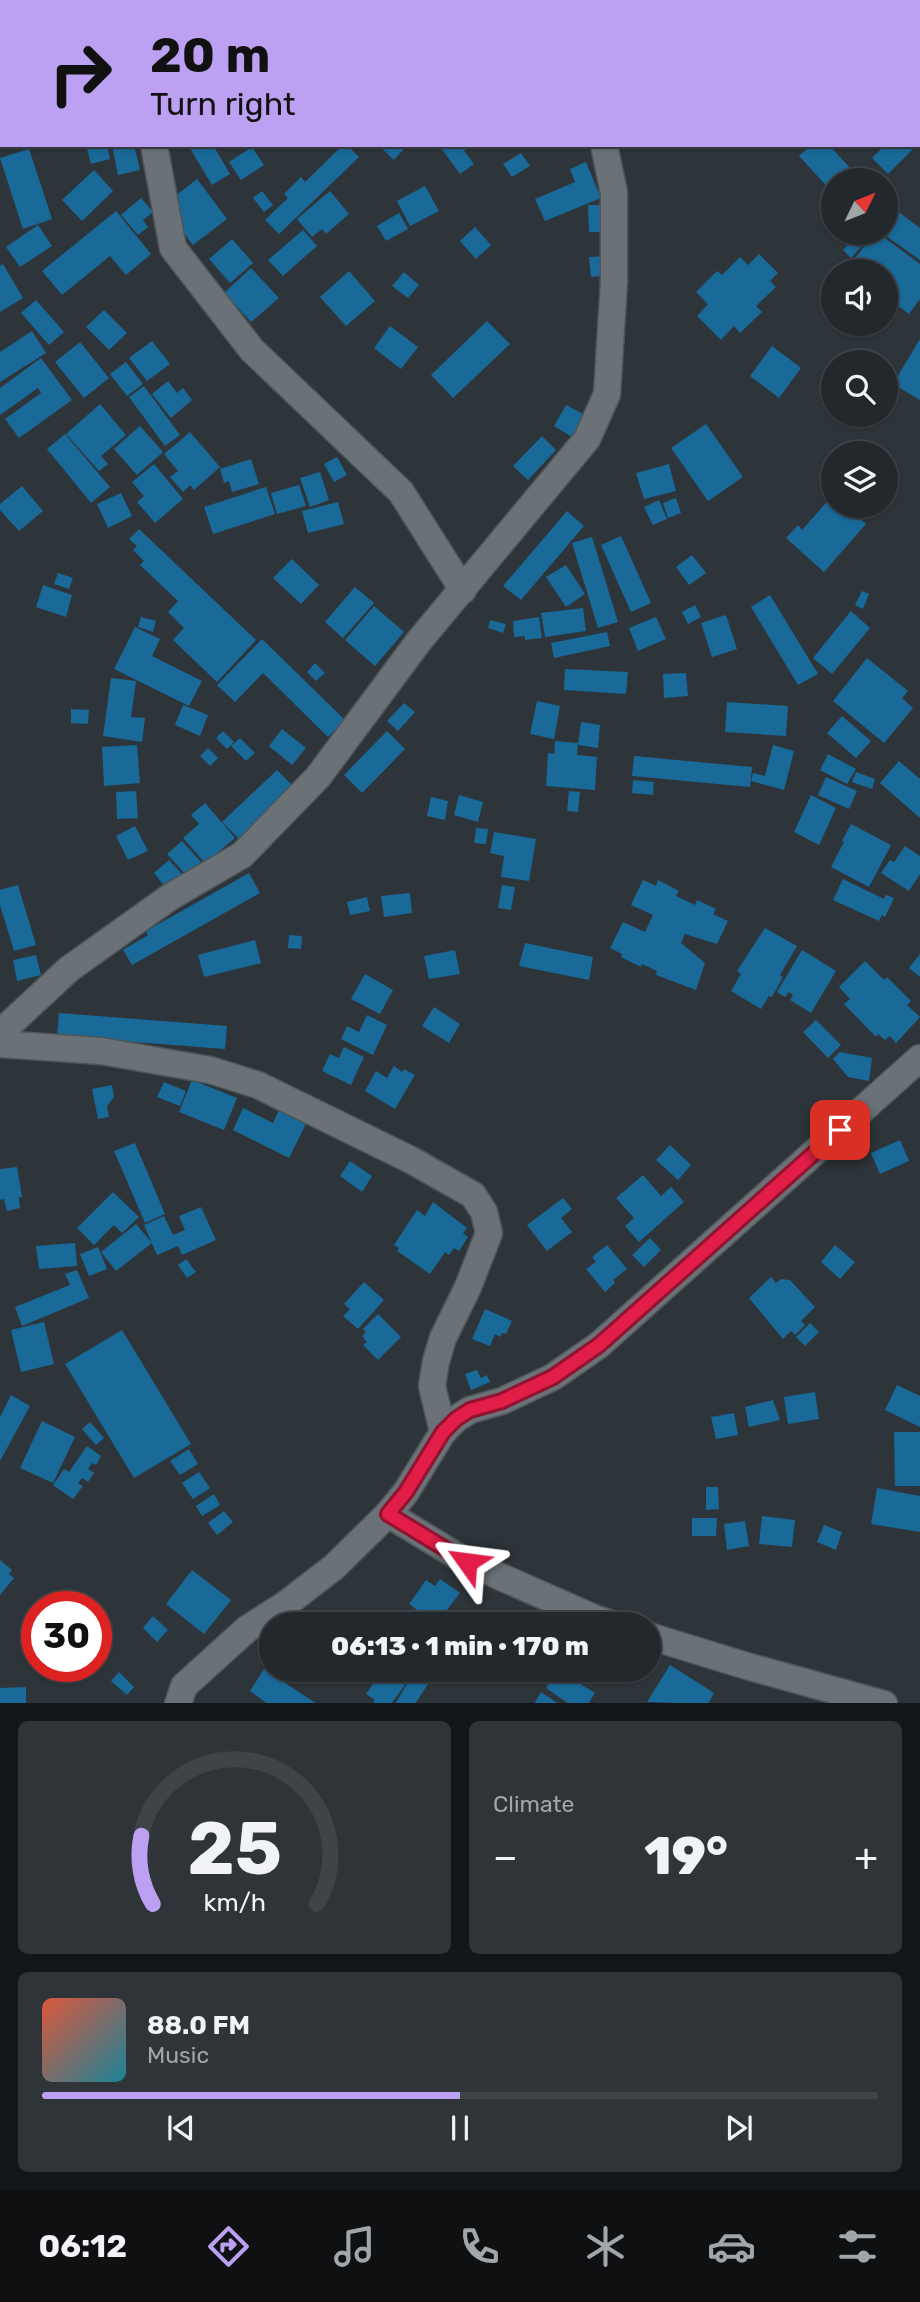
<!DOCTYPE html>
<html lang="en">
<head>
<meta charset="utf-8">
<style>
	:root { --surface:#22282c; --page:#2e3438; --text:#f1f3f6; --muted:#a2a6a9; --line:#3f4448; --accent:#bca0f2 }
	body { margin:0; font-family:Rubik,sans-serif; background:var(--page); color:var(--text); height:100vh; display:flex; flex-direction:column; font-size:26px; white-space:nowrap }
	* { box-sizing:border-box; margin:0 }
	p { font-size:23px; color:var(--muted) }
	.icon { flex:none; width:38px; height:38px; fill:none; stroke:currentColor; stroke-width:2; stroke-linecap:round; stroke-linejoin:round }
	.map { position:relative; height:1703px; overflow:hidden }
	.panel { display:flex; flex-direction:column; gap:18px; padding:18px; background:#131618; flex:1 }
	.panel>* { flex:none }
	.banner { position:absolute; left:0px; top:0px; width:920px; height:147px; box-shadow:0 2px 5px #0004,0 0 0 2px var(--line); background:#bca0f2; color:#111; overflow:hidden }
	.needle { width:46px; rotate:47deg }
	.buttons { position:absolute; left:821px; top:168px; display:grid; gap:14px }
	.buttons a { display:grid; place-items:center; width:77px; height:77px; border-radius:50%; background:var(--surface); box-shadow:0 2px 5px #0004,0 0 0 2px var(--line); font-size:35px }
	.speed { position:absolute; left:21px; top:1591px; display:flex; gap:14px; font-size:35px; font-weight:700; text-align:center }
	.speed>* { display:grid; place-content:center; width:91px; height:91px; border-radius:50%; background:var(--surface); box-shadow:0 2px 5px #0004,0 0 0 2px var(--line); line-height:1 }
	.speed .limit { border:10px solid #d22; background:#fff; color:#111 }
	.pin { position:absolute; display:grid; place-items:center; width:60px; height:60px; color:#fff; margin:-30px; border-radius:14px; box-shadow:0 4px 10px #0006 }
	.me { position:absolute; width:77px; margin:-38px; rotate:301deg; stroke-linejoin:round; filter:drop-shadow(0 0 5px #0008) }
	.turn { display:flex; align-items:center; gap:24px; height:147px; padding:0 35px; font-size:32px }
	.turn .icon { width:91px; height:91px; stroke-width:2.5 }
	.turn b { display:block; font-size:49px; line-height:60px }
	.big { font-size:52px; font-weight:800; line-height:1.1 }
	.panel .card { flex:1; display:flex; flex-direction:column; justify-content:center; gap:10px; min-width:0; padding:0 24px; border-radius:10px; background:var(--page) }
	.panel .dial { align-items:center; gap:0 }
	.dial svg { height:182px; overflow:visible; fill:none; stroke:var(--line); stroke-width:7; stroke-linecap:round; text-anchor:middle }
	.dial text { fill:var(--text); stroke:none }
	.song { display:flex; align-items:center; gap:21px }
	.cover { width:84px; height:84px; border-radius:10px; background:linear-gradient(135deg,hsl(10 70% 55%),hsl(190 70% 35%)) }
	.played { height:7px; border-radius:4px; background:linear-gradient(90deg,var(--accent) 50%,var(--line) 50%) }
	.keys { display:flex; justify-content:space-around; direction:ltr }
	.heat { display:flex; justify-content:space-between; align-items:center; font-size:38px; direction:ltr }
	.panel .tiles { flex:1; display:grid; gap:18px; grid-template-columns:1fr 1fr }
	.card:last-child { grid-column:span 2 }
	.trip { position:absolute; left:259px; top:1612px; width:402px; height:70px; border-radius:35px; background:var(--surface); box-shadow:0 2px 5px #0004,0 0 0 2px var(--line); font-weight:800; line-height:70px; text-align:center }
	.menu { display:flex; height:112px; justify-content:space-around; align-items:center; background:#0e1012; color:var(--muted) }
	.menu .icon { width:49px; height:49px }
	.menu .active { color:var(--accent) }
	.menu b { font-size:32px; color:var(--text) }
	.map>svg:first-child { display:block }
	.building { fill:#196999 }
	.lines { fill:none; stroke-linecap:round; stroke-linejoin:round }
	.minor-casing { stroke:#4e5558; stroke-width:29 }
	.minor { stroke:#6a7177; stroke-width:26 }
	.route-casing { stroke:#92132f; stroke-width:18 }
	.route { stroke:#e11d48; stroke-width:12 }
</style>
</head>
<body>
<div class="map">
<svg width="920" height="1704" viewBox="0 0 920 1704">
	<rect width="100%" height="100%" fill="#2e353a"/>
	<g class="building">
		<polygon points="86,145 107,145 110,159 91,164"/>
		<polygon points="112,145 134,145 140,170 118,175"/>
		<polygon points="188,145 213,145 230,174 212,185"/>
		<polygon points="343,145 347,145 359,157 279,234 265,220 288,198 284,194 301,177 305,182"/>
		<polygon points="378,145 407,145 394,160"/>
		<polygon points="439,145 472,145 464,151 474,164 460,174"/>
		<polygon points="811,145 829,145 861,180 833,180 833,193 799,156"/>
		<polygon points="885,145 917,145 888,174 872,158"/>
		<polygon points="252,147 264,165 241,180 229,162"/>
		<polygon points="29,149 52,219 23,229 0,158"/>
		<polygon points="521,153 530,166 512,177 503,164"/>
		<polygon points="586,162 601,198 545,221 535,199 575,182 570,169"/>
		<polygon points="94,170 113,191 82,221 62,200"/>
		<polygon points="197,179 227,219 193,245 167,211 178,203 174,197"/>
		<polygon points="425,186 439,211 410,226 397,201"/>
		<polygon points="262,191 273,205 264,212 253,198"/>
		<polygon points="330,191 349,214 326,234 322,229 312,237 297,219"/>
		<polygon points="141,198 153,212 143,220 148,227 138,235 121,215"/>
		<polygon points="588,205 607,205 607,232 589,232"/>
		<polygon points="892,207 920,228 920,260 882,233 886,233 886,216"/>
		<polygon points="116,211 151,254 126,275 110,256 62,295 42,271"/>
		<polygon points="399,213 408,229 386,241 377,226"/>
		<polygon points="38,225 52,246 20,267 6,247"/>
		<polygon points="475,227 491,245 476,259 460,241"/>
		<polygon points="303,230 317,246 283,276 268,260"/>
		<polygon points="859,233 867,240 851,258 843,250"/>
		<polygon points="874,233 878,233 920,264 920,299 909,314 886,297 886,271 851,271 848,268"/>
		<polygon points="232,239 253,263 230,283 209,259"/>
		<polygon points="759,254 778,273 770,281 776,287 756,306 762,312 740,333 734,326 721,340 697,316 708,304 696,292 717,271 722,275 740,257 748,265"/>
		<polygon points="608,256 610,275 591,277 589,257"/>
		<polygon points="3,264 23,298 0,312 0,266"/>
		<polygon points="251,268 279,298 251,322 224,293"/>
		<polygon points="349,271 375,301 346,326 320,297"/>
		<polygon points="404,272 419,285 408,298 392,286"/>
		<polygon points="36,300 64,332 49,345 21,313"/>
		<polygon points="104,310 127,333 109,350 86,327"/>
		<polygon points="487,321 510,344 453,398 431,375"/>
		<polygon points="390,326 418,347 401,369 374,348"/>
		<polygon points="32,331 46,353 0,382 0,352"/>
		<polygon points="920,339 920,400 893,384"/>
		<polygon points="152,341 170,364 147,381 129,358"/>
		<polygon points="80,342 109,378 84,398 55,362"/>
		<polygon points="772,346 801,368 779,398 750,376"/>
		<polygon points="41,358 72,400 19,438 5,419 41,393 38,388 0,415 0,388"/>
		<polygon points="126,362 143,384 127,396 110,374"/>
		<polygon points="168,381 177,393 183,388 192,400 171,418 152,394"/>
		<polygon points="144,386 180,435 165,446 129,397"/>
		<polygon points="100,404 126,435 101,456 108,464 99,471 66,434"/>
		<polygon points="566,405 585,415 572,437 554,426"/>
		<polygon points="706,424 743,477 708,501 671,448"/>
		<polygon points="140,426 163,452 137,475 114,449"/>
		<polygon points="190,432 220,467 194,490 190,485 183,492 170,477 178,471 164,454"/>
		<polygon points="65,434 110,487 91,503 47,449"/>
		<polygon points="542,436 556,450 528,480 513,466"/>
		<polygon points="337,457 347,475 334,482 324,464"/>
		<polygon points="251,459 259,484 232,492 229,481 224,483 220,469"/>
		<polygon points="154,464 183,499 155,523 137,502 144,496 132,482"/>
		<polygon points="669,464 676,491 644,499 636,473"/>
		<polygon points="320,472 329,500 310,507 300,478"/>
		<polygon points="299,485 306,506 277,514 271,493"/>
		<polygon points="22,486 43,511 19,531 0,510 0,504"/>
		<polygon points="266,487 275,514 213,534 204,507"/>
		<polygon points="121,493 132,516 108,528 97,504"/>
		<polygon points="833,495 833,506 846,506 866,524 824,572 786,538 798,525 802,530"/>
		<polygon points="676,498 681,513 668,518 663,503"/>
		<polygon points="659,500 667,519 653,525 644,507"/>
		<polygon points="338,502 344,524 308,533 302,511"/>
		<polygon points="567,511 584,526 521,600 503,586"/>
		<polygon points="139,529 256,640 217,682 173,640 184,628 168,612 178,601 140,565 144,561 133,550 137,546 129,539"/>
		<polygon points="621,536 651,603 631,612 601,545"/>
		<polygon points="592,537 618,622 598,628 572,543"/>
		<polygon points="692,555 706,573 689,585 676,567"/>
		<polygon points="292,559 319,585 301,604 273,578"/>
		<polygon points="566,565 585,594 566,607 546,577"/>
		<polygon points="58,573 73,578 69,589 54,584"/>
		<polygon points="43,585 72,595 66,617 36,607"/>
		<polygon points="355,587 374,603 343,638 325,622"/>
		<polygon points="862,591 869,594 863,609 855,605"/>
		<polygon points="770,595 818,674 798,685 751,607"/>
		<polygon points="695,605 701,617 688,624 682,612"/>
		<polygon points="374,606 404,632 375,666 345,640"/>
		<polygon points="583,608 586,631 545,637 541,613"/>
		<polygon points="851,611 870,628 832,674 813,658"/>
		<polygon points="726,615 737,649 712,657 701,623"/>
		<polygon points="141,617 156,621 153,632 138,627"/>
		<polygon points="539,617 542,638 525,640 525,636 514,637 513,621"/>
		<polygon points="656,617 666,639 638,651 629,628"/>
		<polygon points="490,620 506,624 503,633 488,628"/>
		<polygon points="135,627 160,639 152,656 202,681 189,706 114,669"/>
		<polygon points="607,632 610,646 554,658 551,643"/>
		<polygon points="262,639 345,720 328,737 263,673 235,702 217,685"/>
		<polygon points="867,658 908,691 902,698 913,708 884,743 833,701"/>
		<polygon points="315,663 325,673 316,681 307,672"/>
		<polygon points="565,669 628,672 626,694 564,690"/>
		<polygon points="686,673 688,696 664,698 663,674"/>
		<polygon points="111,678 136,681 131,717 145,718 142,742 103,736"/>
		<polygon points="537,701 560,706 554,739 530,734"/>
		<polygon points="727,702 788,706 786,736 725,732"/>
		<polygon points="404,703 415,712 398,731 387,721"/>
		<polygon points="183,705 208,715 200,736 175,725"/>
		<polygon points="71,709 89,710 88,724 71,723"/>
		<polygon points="842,716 871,741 856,758 827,733"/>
		<polygon points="581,722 600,725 598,748 578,745"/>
		<polygon points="282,729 306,748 292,765 269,746"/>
		<polygon points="223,731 234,742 227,749 216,738"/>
		<polygon points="387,731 405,749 362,793 344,775"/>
		<polygon points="240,738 255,753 246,761 231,746"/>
		<polygon points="555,741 578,743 577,755 597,757 595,790 546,786 548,753 554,754"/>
		<polygon points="137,745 140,783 104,786 102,747"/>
		<polygon points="773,745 794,751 784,790 751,781 753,773 765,776"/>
		<polygon points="208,748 218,758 210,766 200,756"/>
		<polygon points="828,754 856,769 847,784 820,770"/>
		<polygon points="634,756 752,767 750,787 632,776"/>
		<polygon points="899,761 920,779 920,818 880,783"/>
		<polygon points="277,770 296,789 241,841 222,822"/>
		<polygon points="856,772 875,779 872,789 852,782"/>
		<polygon points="826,777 857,791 849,809 818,795"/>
		<polygon points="633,780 654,782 653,795 632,793"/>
		<polygon points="136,791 138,818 117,819 116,792"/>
		<polygon points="569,791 580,792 578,812 567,811"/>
		<polygon points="459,795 483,802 478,822 454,815"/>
		<polygon points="811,795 836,808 819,845 794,832"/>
		<polygon points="431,797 448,801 445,820 427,816"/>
		<polygon points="205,803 235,838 205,863 183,838 199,824 191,815"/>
		<polygon points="851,824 891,845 869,887 831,867 844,842 842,841"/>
		<polygon points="135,826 148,851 128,860 116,836"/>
		<polygon points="476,828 488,829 486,844 474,843"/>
		<polygon points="494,832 536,839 529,881 501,877 504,856 490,853"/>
		<polygon points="182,841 201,862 187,876 167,854"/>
		<polygon points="905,846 920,856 920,874 909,891 881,873 890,860 894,862"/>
		<polygon points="169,860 182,874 166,888 154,873"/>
		<polygon points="249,873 260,893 132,965 123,950 148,935 146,931"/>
		<polygon points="843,879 884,899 886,895 894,898 885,917 882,915 879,921 833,900"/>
		<polygon points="643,880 656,886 658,880 679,891 676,896 695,905 697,900 716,909 713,914 728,921 717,944 685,934 681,943 705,963 696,990 656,975 657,971 642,964 641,967 621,957 622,954 610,948 623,922 645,932 653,915 631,905"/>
		<polygon points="18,885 36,945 14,951 0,905 0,890"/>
		<polygon points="502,885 515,887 511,910 498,908"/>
		<polygon points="410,893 412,913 384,917 381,896"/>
		<polygon points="367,897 370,911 350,915 347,902"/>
		<polygon points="765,928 797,946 780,975 783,977 772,997 769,996 761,1009 731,991 741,974 737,971"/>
		<polygon points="289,935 302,936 301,949 288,948"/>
		<polygon points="255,940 261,963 204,977 198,955"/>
		<polygon points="525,943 593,957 589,980 519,966"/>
		<polygon points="455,950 460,974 429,979 424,956"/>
		<polygon points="802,950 836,971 811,1013 790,1000 793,995 789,992 785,997 777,992"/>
		<polygon points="920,954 920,977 909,968"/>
		<polygon points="36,955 41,975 17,981 13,960"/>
		<polygon points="865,961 884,980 887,977 911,1001 907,1005 920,1017 896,1043 890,1036 885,1040 878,1034 876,1037 844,1004 850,999 839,987"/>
		<polygon points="365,974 393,990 380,1014 351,999"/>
		<polygon points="434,1007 460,1024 449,1043 422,1026"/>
		<polygon points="59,1013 227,1026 225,1049 57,1036"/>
		<polygon points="367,1015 387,1025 373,1055 341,1039 347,1026 359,1032"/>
		<polygon points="816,1020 841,1045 828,1058 803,1032"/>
		<polygon points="344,1047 364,1057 351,1085 322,1071 330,1054 339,1058"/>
		<polygon points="840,1052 872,1058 869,1081 848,1077 833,1059"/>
		<polygon points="394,1066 402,1072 404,1069 415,1075 395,1109 365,1091 376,1071 387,1078"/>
		<polygon points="192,1080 237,1098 224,1130 179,1112"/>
		<polygon points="164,1082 186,1091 180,1106 157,1097"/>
		<polygon points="112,1085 114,1097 107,1106 109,1117 98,1119 92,1089"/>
		<polygon points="243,1108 273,1123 280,1108 307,1122 289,1158 233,1130"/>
		<polygon points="900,1140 909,1161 880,1174 871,1153"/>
		<polygon points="135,1143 165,1214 145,1223 114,1151"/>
		<polygon points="670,1145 691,1165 678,1180 656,1160"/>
		<polygon points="350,1161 372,1176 362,1192 340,1176"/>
		<polygon points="17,1167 22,1197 19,1197 20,1208 7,1211 4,1199 0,1200 0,1169"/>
		<polygon points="643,1175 661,1196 671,1187 684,1202 639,1242 625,1226 634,1218 616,1198"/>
		<polygon points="113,1192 139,1217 122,1233 114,1225 94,1245 77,1228"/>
		<polygon points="563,1198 572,1209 561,1218 572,1232 547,1251 527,1225"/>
		<polygon points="433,1202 467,1228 463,1233 468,1237 459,1251 454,1248 449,1255 445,1252 430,1274 397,1251 399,1248 394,1245 417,1210 425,1216"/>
		<polygon points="201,1207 216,1240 182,1255 178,1246 157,1255 144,1225 164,1216 173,1235 185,1230 179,1216"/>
		<polygon points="136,1224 152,1243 116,1271 101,1252"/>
		<polygon points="650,1238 661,1250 644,1267 632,1255"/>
		<polygon points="75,1243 77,1266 39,1269 36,1246"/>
		<polygon points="607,1245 627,1269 613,1280 615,1283 605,1292 586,1269 596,1262 592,1257"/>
		<polygon points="835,1245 855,1262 840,1279 821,1262"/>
		<polygon points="98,1247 107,1269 89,1276 80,1254"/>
		<polygon points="186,1259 196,1272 187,1278 178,1265"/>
		<polygon points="77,1270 89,1298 22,1326 15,1307 70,1285 65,1274"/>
		<polygon points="771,1277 776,1283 781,1279 790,1280 815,1307 801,1321 805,1325 795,1335 791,1331 783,1339 749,1298"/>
		<polygon points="364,1282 384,1300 358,1329 343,1316 350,1309 344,1304"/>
		<polygon points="485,1309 512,1321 506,1334 502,1333 500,1337 495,1334 490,1346 472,1339"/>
		<polygon points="378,1314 401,1337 378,1360 363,1345 367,1342 362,1336 366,1332 363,1329"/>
		<polygon points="44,1322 54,1364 21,1372 11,1330"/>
		<polygon points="810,1323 819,1332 805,1346 796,1337"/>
		<polygon points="122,1330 191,1444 134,1478 65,1364"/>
		<polygon points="477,1370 481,1378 487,1375 490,1382 471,1390 465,1374"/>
		<polygon points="897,1385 920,1396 920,1427 885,1410"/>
		<polygon points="815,1392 819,1419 788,1424 784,1397"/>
		<polygon points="11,1395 30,1406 0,1461 0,1417"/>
		<polygon points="773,1400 780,1420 749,1427 745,1407"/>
		<polygon points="734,1413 738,1435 716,1439 711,1417"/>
		<polygon points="42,1421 75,1437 53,1483 20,1468"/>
		<polygon points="90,1422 104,1438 96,1445 82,1429"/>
		<polygon points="894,1432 920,1432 920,1486 895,1486"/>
		<polygon points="87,1446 101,1456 96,1465 92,1463 88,1469 94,1473 88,1482 82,1478 78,1483 83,1486 73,1499 53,1485 64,1469 69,1472"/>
		<polygon points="189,1449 198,1464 180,1475 170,1461"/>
		<polygon points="199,1472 210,1488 193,1499 182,1483"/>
		<polygon points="706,1487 718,1487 719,1509 706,1510"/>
		<polygon points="877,1488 920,1496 920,1532 871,1524"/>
		<polygon points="214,1494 220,1505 202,1516 196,1506"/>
		<polygon points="224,1511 233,1522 217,1535 208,1523"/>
		<polygon points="762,1516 795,1520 792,1547 759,1544"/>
		<polygon points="692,1518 717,1518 716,1536 692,1536"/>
		<polygon points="745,1521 749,1546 727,1550 724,1524"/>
		<polygon points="824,1525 842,1532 836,1550 817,1542"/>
		<polygon points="0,1560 12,1570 9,1574 14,1578 0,1595"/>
		<polygon points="192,1570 231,1600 204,1634 166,1604"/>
		<polygon points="440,1579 460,1593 436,1624 409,1604 426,1580 435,1586"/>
		<polygon points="153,1616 168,1630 157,1642 143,1628"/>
		<polygon points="670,1665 714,1693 708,1704 647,1702"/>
		<polygon points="264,1669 317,1704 268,1704 250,1691"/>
		<polygon points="383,1670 405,1685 391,1704 376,1704 373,1702 375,1700 366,1694"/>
		<polygon points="389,1670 413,1670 430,1681 415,1704 395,1704 407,1684 388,1671"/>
		<polygon points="558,1670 595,1693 588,1704 569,1704 546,1688"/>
		<polygon points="119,1672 134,1687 127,1695 111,1681"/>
		<polygon points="26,1687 26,1704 0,1704 0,1688"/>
		<polygon points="541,1692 559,1704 534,1704"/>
	</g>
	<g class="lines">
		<defs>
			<g id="minor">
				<polyline points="106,0 106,2"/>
				<polyline points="497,0 499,2"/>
				<polyline points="154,145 173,248 252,350 401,492 463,590"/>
				<polyline points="0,1033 69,969 170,897 242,855 318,777 419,641 587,439 607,394 614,281 614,193 604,145"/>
				<polyline points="0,1044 101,1051 210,1070 258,1085 411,1160 473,1195 484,1212 489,1233 468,1287 443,1338 436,1361 432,1386 443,1432"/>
				<polyline points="388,1514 467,1562 594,1618 611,1624"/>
				<polyline points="649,1636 750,1667 884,1704"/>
				<polyline points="178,1704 184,1686 247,1629 286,1604 334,1567 388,1514 406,1492 443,1432 456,1419 470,1410 502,1401 553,1377 599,1345 920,1058"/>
			</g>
		</defs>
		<use href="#minor" class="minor-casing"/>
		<use href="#minor" class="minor"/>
	</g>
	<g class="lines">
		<defs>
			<polyline id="route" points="467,1562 388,1514 406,1492 443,1432 456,1419 470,1410 502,1401 553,1377 599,1345 840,1130"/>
		</defs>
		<use href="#route" class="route-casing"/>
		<use href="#route" class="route"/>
	</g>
</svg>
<div class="buttons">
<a><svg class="needle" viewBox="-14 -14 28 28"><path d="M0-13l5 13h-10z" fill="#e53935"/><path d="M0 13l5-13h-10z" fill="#a2a6a9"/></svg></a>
<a><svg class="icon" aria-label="sound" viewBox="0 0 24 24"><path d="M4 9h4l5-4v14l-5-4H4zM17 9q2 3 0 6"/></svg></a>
<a><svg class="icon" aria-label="search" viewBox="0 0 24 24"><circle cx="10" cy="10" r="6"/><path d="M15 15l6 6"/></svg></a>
<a><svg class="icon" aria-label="layers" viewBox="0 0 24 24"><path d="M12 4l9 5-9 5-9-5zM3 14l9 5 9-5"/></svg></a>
</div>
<div class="speed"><div class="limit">30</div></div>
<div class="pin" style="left:840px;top:1130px;background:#d93025"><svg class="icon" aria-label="arrive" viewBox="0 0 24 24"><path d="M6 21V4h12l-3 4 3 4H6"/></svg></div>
<svg class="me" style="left:467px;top:1562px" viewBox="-20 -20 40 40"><path d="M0-17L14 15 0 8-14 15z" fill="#e11d48" stroke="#fff" stroke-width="4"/></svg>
<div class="trip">06:13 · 1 min · 170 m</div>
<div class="banner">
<div class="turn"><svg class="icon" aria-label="right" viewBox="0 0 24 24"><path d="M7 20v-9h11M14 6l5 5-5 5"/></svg><div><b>20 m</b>Turn right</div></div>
</div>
</div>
<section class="panel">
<div class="tiles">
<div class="card dial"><svg viewBox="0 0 100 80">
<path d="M14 69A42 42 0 1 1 86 69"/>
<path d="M14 69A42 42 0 0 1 9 39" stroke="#bca0f2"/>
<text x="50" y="56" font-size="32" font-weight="700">25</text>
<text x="50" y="72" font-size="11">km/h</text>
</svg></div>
<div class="card"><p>Climate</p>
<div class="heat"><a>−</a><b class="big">19°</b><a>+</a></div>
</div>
<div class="card">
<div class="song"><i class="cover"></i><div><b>88.0 FM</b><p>Music</p></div></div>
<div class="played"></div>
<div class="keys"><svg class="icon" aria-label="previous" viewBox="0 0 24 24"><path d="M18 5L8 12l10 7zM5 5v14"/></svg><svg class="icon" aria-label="pause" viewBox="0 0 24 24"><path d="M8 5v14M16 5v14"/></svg><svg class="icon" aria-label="next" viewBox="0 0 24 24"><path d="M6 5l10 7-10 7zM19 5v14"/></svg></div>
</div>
</div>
</section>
<nav class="menu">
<b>06:12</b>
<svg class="icon active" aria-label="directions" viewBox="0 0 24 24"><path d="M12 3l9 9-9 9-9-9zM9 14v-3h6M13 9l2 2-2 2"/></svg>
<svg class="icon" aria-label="music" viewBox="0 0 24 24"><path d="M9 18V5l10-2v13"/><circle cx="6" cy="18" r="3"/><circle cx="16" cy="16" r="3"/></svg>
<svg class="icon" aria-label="phone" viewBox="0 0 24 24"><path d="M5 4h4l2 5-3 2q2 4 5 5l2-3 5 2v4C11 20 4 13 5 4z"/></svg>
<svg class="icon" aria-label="climate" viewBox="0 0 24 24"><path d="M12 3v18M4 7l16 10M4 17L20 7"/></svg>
<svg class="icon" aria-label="car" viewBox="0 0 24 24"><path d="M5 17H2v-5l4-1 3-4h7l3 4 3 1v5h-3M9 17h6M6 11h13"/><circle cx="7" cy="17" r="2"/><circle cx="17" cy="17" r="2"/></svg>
<svg class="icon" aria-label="filters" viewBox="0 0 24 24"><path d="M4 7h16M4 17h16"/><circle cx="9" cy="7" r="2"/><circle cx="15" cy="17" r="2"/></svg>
</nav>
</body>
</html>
